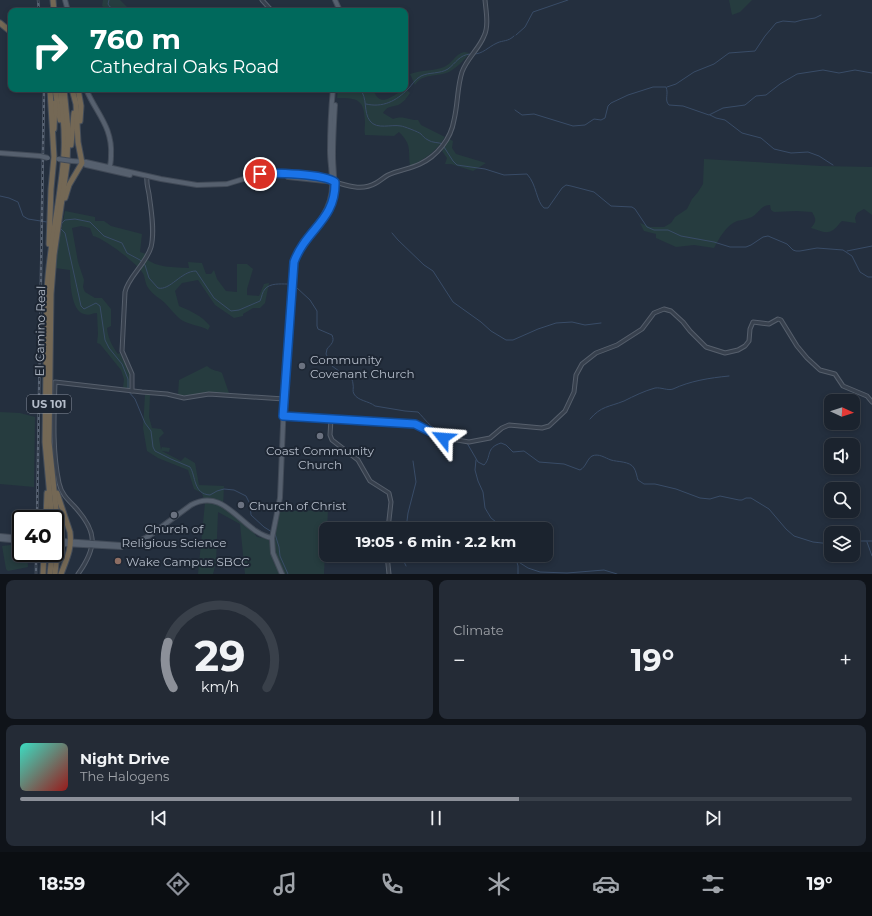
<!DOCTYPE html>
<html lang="en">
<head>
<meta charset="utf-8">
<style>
	:root { --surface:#1b232e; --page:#242b36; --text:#f1f3f6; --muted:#a0a4aa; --line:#39404a; --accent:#8c9099 }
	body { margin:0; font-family:Montserrat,sans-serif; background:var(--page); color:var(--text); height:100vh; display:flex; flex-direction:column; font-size:15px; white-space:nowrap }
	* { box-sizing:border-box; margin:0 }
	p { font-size:13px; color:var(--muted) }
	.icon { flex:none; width:22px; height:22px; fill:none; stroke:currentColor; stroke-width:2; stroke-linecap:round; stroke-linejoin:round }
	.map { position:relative; height:574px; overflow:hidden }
	.side { display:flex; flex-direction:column; gap:6px; padding:6px; background:#0f1319; flex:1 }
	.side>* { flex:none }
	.top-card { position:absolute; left:8px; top:8px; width:400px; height:84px; border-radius:8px; box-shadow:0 2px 6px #0003,0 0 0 1px var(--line); background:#00695c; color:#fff; overflow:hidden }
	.needle { width:26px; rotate:93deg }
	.fabs { position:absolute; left:824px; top:394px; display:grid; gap:8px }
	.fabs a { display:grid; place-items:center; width:36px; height:36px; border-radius:8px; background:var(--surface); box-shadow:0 2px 6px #0003,0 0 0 1px var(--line); font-size:20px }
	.speed { position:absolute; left:12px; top:510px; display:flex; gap:8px; font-size:20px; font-weight:700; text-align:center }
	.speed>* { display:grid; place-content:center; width:52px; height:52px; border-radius:50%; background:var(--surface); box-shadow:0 2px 6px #0003,0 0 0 1px var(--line); line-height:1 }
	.speed .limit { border:2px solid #111; border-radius:6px; background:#fff; color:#111 }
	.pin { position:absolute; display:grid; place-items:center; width:34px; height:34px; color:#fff; margin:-17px; border:2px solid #fff; border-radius:50%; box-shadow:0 1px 4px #0007 }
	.me { position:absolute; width:44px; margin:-22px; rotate:298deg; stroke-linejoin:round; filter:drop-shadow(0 0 3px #0008) }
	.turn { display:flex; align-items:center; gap:14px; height:84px; padding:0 16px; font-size:18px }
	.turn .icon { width:52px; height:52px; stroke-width:2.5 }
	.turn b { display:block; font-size:28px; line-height:34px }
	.big { font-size:30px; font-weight:700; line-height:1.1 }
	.side .tile { flex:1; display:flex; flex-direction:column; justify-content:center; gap:6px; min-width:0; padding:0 14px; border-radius:8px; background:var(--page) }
	.side .dial { align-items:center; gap:0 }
	.dial svg { height:104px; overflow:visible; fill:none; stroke:var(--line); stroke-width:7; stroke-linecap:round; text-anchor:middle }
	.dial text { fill:var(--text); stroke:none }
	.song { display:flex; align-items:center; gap:12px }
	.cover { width:48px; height:48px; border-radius:6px; background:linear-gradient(135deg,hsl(170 70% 55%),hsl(0 70% 35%)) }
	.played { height:4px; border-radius:2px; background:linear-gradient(90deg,var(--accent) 60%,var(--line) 60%) }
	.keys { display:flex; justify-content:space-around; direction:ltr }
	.heat { display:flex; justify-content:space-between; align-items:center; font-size:22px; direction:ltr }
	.side .tiles { flex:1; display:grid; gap:6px; grid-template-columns:1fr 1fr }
	.tile:last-child { grid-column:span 2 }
	.trip { position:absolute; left:319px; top:522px; width:234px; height:40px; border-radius:8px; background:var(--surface); box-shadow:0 2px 6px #0003,0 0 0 1px var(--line); font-weight:700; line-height:40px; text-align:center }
	.menu { display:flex; height:64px; justify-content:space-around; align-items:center; background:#0b0e12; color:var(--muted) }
	.menu .icon { width:28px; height:28px }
	.menu .on { color:var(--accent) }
	.menu b { font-size:18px; color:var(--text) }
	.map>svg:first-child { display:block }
	.green { fill:#263c3f }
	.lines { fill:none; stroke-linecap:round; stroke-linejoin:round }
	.stream { stroke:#394c67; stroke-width:1 }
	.minor-casing { stroke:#565f6c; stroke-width:5 }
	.major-casing { stroke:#414a57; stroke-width:6 }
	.highway-casing { stroke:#434c59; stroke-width:7 }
	.minor { stroke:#38414e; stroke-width:3 }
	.major { stroke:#56606e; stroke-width:4 }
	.highway { stroke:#746855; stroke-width:5 }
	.rail-casing { stroke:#5a6575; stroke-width:2.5 }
	.rail { stroke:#1d2633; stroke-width:1; stroke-dasharray:3; stroke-linecap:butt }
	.major-bridge-casing { stroke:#414a57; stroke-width:6; stroke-linecap:butt }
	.major-bridge { stroke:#56606e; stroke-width:4 }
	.route-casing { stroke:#114b97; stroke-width:10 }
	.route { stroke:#1a73e8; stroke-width:7 }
	.worship-dot { fill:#6b7280; stroke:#1d2633; stroke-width:1.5 }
	.education-dot { fill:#8d6e63; stroke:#1d2633; stroke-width:1.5 }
	.labels { text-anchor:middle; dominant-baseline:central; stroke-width:4; stroke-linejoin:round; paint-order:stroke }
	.shield { fill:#1d2633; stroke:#878f9c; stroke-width:1 }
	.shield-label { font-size:11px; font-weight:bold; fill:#b4bcc9 }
	.street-label { font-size:12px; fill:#b4bcc9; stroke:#1d2633 }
	.poi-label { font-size:12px; fill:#b4bcc9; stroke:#1d2633; text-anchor:start }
</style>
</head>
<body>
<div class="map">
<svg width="872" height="574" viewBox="0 0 872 574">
	<rect width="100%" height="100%" fill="#242f3e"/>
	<g class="green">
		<polygon points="103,0 120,0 131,11 108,11 102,6"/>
		<polygon points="729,0 752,0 740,12 732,15"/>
		<path d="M464 52 469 53C466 59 455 69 449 72 438 77 422 73 415 85L410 74C421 70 434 71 444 67 453 63 454 55 464 52Z"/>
		<path d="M338 89H368L374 91C381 110 394 93 406 89L410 93C407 97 405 101 400 104 393 108 389 104 383 113L393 119C404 115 407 120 418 120L421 125 445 137C437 150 425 160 410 166 408 149 412 145 399 132L394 136 365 135C364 131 365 126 365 122 364 99 358 98 337 98Z"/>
		<polygon points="449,139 453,141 452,148 456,154 486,163 473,171 451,164 445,164 447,158 442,151"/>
		<path d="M704 159 821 166 872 167V215L864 209 857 213 855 218 856 223 842 221C839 223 837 228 833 230 826 235 819 230 811 228 817 221 816 219 812 212L797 211 774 212 771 210 770 205C761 205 759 213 752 217 747 219 742 220 737 221 726 225 719 239 714 248L694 245 676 247 656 238V234L644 231 640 223 650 227H664L671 223 675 217 687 209 692 199 698 192 703 184Z"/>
		<path d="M65 211 95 217V221H104L111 226 142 234 140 252 146 254 145 258C157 268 173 267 189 268L188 262 202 263 206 274H211L214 270 217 279 226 291 237 292V264H247L253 269 247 289V295L259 296 264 284 269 283 265 303 260 308H253L243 314V316L234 318 215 305 198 280 182 283 175 291 179 306C191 311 202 316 210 326L208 330C200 325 188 325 180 319 174 314 170 308 165 303 160 298 153 295 149 289 144 283 146 277 142 272 136 263 104 238 93 236L90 228 81 226 72 228 78 262 84 280 83 287 84 290 85 292 95 298H102L111 309V326L107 328C108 338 112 346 118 354L120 353C126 368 134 370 130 389L123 388 124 379 121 370 100 344 97 343 98 334 97 313C92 313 90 316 84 314 71 311 70 281 70 270L55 268 56 255Z"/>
		<path d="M207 366C214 372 218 370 222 373L229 393 208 392 190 396 178 395 179 380Z"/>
		<polygon points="145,394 150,395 149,417 152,428 161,429 164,433 159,438 161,450 162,447 170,448 169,452 162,451 181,461 185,457 195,463 199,485 224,486 223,507 249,526 257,537 269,539 274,563 281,574 245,574 240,524 218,512 216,563 213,574 198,574 205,503 202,493 194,489 188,470 158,458 147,451 143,428"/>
		<polygon points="0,412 20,413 35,417 34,487 0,484"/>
		<path d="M328 510 327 529H326L324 574H284C282 567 277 561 275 554 271 540 275 524 279 511H293Z"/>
		<polygon points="10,545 21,547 21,553 27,553 28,567 8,571 6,569 2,546"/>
	</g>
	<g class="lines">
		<g class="stream">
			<polyline points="109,0 108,4 110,7 122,11"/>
			<polyline points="516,35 525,27 533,12 568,0"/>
			<path d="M474 54C483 54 488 47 497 43 503 40 508 42 514 36"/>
			<polyline points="667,87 676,84 694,72 714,64 729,53 755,51 765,36 776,23 783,21 795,22 802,20 815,18 821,15"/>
			<path d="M360 89C368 98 363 112 370 121 377 130 391 124 401 126 403 126 419 132 421 134 423 136 424 138 428 140 432 143 438 142 443 144"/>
			<path d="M366 104C383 108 396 101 408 89 412 85 415 79 421 76 429 72 440 74 448 69 456 63 459 55 470 54"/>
			<path d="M515 110 522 115 534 114 573 126 585 125 594 119 601 120 605 118 608 106 611 103 628 95 653 87H666C669 94 664 100 669 105L683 106 709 115 723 108 745 105 756 96 766 95 780 84 797 74 823 70 839 73 855 70 872 73"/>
			<polyline points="710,115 716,118 725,120 742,133 761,138 774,149 791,153 808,152 819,156 833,165"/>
			<path d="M444 147 453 161 457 165 485 169 504 175 527 174C537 185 536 201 544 208H548L562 188 566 185 571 186 594 192 611 206 632 207 635 209 647 227 654 230H668L681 236 714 242 730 247H746L751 245 763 237 768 236 787 244 793 250 796 251H800L817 248 843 250 852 256 860 272 868 277H872"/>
			<polyline points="0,196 9,198 18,202 23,216 28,219 47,222"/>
			<path d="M59 227 65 233 81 306 84 309 96 303 100 306 105 340 109 348 122 364 128 379V391L135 399 145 423 151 431 153 447 155 451 171 459 190 467C196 476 193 494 210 495L217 491 224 489 234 490 246 496 250 504 251 515 264 527 272 532"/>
			<path d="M61 227 62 223 65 220 75 219 90 222 104 236 122 243 127 253 140 260 145 265 149 278 158 288C170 291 181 271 196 271L214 298 231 311 239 310 260 301C262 297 262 292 265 289 270 283 280 284 287 284"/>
			<polyline points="392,233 398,240 424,265 433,271 453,302 481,322 491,331 506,340 513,340 538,329 556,323 572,322 585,325 601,323"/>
			<polyline points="847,251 872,246"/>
			<path d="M297 288 310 300 317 311V326L318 329 332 335C335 342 331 344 327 349L326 354 332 366 339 371 349 374C351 377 353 381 353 384 354 388 352 391 354 394 358 401 369 401 375 406L405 411 418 412C425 419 430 427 439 431 447 435 455 435 463 440"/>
			<path d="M590 419C601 406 609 407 624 401 634 396 644 391 655 388 661 387 668 391 673 389 690 381 709 378 729 376"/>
			<path d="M467 443 478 462 484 465C492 457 485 448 501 443L506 445 513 452 524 451 539 462 564 464 580 470C586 467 587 459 592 456 599 453 605 458 611 460 617 462 630 461 634 468 636 471 637 477 638 480L644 484H655L676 489 700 498 710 499 720 496 739 500H742L746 498H751L769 509 786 529 794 536 813 542 831 544"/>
			<polyline points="476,460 475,470 478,481 483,492 485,508 491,518 505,529"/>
			<polyline points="406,529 408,513 416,482 413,461"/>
			<polyline points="275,534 279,547 280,556 288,574"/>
			<polyline points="853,541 872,541"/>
			<polyline points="867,542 872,556"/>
			<polyline points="401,555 406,566"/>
			<polyline points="515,555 518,566 518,574"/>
			<polyline points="517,561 528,568 540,572 567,573 604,570 617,574"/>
		</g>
		<defs>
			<g id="minor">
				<polyline points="262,0 272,11"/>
				<path d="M335 182C349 186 362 191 376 183 380 181 384 177 388 175 399 170 410 169 420 164 437 156 451 139 454 120 458 104 457 87 462 72 467 58 479 49 484 36 489 26 486 11 485 0"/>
				<path d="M132 391V374L122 351 125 292C128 277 146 264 151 247 155 232 151 209 149 194 148 188 146 183 147 176"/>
				<polyline points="283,416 415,424 439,437 469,442 490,438 502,428 509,425 542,428 549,426 565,411 574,392 576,375 582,364 596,353 617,345 642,329 654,313 664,309 671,311 683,322 690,331 706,347 725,353 738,350 745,346 749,341 750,329 753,322 769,324 778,319 781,320 797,346 807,358 820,370 835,374 843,386 867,396 872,402"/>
				<polyline points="331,419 330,435 332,440 358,460 370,481 389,493 391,502 388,529"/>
				<polyline points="387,555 389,574"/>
				<path d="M78 574C98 546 97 531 74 506 67 499 61 493 59 483 52 450 54 415 55 382L142 392 167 394 184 398 209 394 284 399"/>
			</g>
			<g id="major">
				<polyline points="65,0 68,11"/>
				<polyline points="335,0 340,11"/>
				<path d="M86 89C96 113 113 127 111 156 111 160 111 164 109 168"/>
				<polyline points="0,153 40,156"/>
				<polyline points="72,161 86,162 161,179 197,185 227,184 260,174 275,173 322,178 332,180 335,182"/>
				<polyline points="82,163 86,165 130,175"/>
				<polyline points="288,177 335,182"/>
				<path d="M323 220C340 198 333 179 333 155 333 138 334 122 335 105"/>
				<polyline points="0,536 21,538"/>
				<polyline points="0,539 21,541"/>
				<path d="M64 541 121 545 136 543 149 536 191 505C226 486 241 532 272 538"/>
				<polyline points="64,544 121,547"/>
				<path d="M282 574 273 553 272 538 280 498 285 377 294 266C299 240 323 225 330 200 335 184 330 167 330 151 330 130 331 109 333 89"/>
			</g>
			<g id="highway">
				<polyline points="53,0 54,11"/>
				<polyline points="0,23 11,32"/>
				<polyline points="55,89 60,120"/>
				<polyline points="78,89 81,106 80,121"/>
				<polyline points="54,129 55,103"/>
				<polyline points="71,145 74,113"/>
				<polyline points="65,198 69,185 82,163 78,142 76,104 72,89"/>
				<polyline points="49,244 51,189 54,157 50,89"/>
				<path d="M57 493 70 532C72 549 67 558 61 574"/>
				<polyline points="46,519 47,493"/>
				<path d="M52 519 45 442 47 291C49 245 61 200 64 153 65 132 63 110 60 89"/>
				<polyline points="43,574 44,553"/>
				<polyline points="50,574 52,553"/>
				<polyline points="55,574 58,542 58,527 49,442 51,294 54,255 67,165 68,129 64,89"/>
			</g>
		</defs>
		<use href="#minor" class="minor-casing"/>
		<use href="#major" class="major-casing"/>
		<use href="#highway" class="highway-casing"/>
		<use href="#minor" class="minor"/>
		<use href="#major" class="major"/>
		<use href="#highway" class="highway"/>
		<defs>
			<g id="rail">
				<polyline points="38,0 39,11"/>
				<polyline points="37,519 44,89"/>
				<polyline points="36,574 36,553"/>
			</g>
		</defs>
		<use href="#rail" class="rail-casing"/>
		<use href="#rail" class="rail"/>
		<defs>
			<g id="major-bridge">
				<polyline points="40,156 48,158"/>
				<polyline points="58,159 72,161"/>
				<polyline points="55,540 64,541"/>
				<polyline points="55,543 64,544"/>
			</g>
		</defs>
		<use href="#major-bridge" class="major-bridge-casing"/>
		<use href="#major-bridge" class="major-bridge"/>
	</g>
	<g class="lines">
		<defs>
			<path id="route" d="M260 174C273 172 324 174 335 182 336 220 306 229 294 262L283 416 415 424 443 438"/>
		</defs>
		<use href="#route" class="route-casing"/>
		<use href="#route" class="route"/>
	</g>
	<g class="worship-dot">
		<circle cx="302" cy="366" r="4"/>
		<circle cx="320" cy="436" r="4"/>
		<circle cx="241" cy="505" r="4"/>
		<circle cx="174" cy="515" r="4"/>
	</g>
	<circle class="education-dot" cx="118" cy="561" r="4"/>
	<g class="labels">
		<rect class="shield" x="27" y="395" width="44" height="18" rx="3"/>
		<g class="shield-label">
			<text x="49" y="404">US 101</text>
		</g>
		<g class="street-label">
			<text transform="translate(40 331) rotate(-89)">El Camino Real</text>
		</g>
		<g class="poi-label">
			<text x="310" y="359">Community<tspan x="310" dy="14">Covenant Church</tspan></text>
			<text x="320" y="450" text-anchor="middle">Coast Community<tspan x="320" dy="14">Church</tspan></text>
			<text x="249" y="505">Church of Christ</text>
			<text x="174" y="528" text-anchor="middle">Church of<tspan x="174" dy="14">Religious Science</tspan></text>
			<text x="126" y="561">Wake Campus SBCC</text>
		</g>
	</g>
</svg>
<div class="fabs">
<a><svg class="needle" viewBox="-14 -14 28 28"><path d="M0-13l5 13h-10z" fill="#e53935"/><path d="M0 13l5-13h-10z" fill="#a0a4aa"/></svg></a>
<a><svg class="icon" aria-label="sound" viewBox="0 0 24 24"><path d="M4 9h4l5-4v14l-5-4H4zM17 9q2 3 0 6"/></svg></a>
<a><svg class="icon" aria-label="search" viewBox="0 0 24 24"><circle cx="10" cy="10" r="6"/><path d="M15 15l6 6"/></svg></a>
<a><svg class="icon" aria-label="layers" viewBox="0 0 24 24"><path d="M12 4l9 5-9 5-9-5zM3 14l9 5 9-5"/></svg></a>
</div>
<div class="speed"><div class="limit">40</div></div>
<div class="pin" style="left:260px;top:174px;background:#d93025"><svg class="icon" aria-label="arrive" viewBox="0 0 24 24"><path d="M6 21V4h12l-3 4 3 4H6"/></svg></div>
<svg class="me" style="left:443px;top:438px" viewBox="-20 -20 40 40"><path d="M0-17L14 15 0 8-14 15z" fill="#1a73e8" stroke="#fff" stroke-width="4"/></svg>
<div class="trip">19:05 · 6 min · 2.2 km</div>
<div class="top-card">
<div class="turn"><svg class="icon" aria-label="right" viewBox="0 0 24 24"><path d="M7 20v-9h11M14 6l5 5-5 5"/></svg><div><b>760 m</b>Cathedral Oaks Road</div></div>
</div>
</div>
<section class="side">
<div class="tiles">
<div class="tile dial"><svg viewBox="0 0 100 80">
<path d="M14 69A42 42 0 1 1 86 69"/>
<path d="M14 69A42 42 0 0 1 10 34" stroke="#8c9099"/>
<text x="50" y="56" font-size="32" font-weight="700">29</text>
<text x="50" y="72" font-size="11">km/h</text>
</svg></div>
<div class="tile"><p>Climate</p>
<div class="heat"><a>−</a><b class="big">19°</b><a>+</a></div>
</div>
<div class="tile">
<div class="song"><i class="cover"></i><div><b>Night Drive</b><p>The Halogens</p></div></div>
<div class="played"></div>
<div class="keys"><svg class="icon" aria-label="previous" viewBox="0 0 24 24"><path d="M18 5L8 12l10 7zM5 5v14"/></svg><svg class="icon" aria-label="pause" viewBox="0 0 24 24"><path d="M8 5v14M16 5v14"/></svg><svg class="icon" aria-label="next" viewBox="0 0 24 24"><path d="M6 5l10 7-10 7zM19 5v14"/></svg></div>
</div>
</div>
</section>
<nav class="menu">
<b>18:59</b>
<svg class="icon on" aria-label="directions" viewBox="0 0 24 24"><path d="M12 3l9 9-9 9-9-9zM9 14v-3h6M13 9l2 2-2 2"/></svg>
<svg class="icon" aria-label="music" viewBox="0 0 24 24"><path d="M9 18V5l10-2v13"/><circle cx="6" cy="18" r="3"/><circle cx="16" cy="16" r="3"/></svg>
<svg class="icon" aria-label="phone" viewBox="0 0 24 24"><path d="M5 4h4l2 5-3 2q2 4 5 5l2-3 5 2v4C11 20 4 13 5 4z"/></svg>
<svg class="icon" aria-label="climate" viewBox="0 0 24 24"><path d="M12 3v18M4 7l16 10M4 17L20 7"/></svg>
<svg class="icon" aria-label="car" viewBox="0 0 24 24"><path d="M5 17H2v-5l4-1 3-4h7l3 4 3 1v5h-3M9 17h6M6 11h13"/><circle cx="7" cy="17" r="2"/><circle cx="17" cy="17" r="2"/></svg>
<svg class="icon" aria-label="filters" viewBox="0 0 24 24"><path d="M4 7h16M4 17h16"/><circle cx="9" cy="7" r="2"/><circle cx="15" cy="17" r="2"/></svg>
<b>19°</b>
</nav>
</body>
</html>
